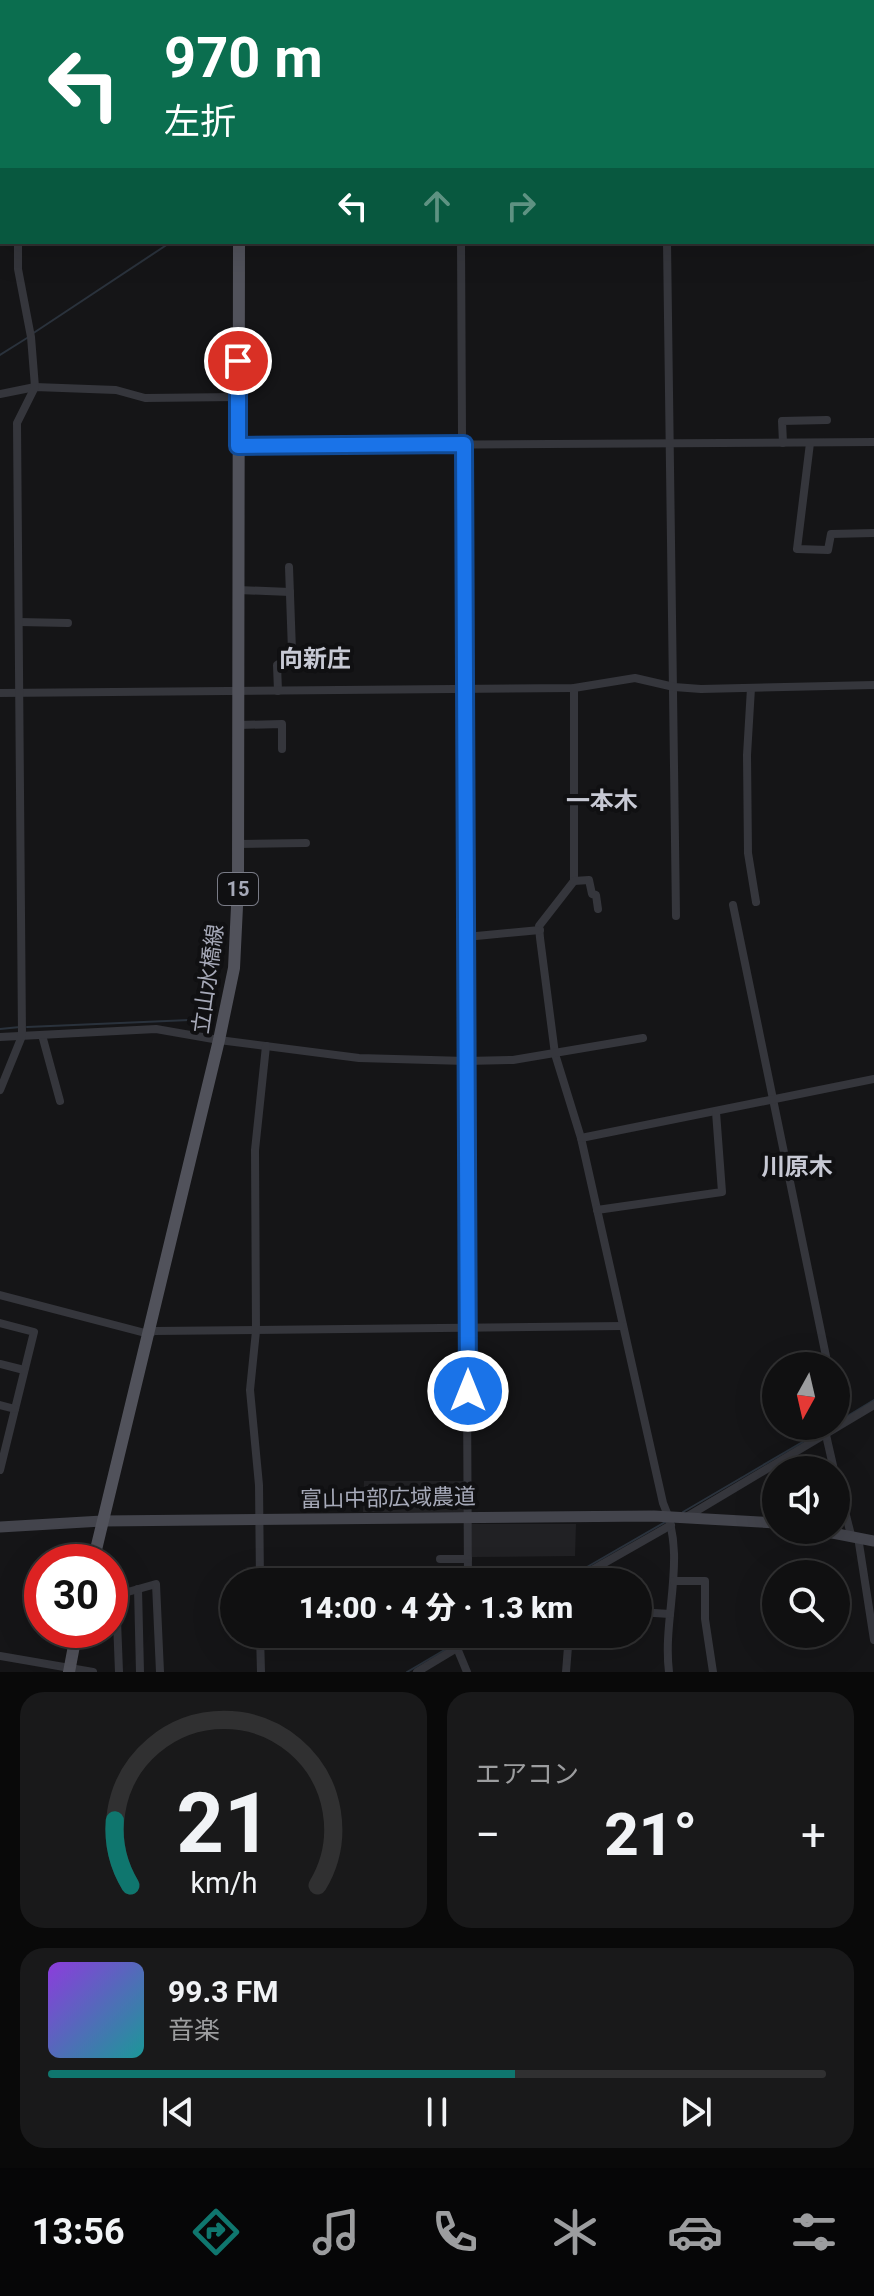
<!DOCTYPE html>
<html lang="ja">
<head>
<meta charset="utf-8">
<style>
	:root { --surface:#101011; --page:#19191a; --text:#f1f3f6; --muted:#9c9d9f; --line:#303031; --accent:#0f766e }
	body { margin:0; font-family:Roboto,"Noto Sans JP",sans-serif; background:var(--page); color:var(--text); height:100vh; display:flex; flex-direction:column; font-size:30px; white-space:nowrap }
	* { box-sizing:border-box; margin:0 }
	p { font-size:26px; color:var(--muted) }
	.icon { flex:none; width:44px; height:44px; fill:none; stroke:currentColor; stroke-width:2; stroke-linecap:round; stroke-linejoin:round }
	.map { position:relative; height:1672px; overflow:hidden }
	.side { display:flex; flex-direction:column; gap:20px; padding:20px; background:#090909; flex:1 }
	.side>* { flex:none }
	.top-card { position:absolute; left:0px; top:0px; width:874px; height:244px; box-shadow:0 8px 32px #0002,0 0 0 2px var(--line); background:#0b6e4f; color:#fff; overflow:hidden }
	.needle { width:52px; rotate:188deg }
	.controls { position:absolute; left:762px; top:1352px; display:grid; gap:16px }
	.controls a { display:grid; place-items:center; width:88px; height:88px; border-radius:50%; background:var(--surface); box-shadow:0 8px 32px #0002,0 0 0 2px var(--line); font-size:40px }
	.speed { position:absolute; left:24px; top:1544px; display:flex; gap:16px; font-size:40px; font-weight:700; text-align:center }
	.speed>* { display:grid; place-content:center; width:104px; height:104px; border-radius:50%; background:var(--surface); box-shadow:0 8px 32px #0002,0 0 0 2px var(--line); line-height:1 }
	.speed .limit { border:12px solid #d22; background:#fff; color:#111 }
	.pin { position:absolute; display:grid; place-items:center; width:68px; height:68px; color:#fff; margin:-34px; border:4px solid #fff; border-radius:50%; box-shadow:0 2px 8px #0007 }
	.me { position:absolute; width:88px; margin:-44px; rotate:0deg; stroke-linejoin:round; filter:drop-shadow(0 0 6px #0008) }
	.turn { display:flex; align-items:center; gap:28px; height:168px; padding:0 32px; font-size:36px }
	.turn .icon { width:104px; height:104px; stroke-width:2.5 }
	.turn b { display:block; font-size:56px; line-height:68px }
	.lanes { display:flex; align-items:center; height:76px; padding:0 32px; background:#0003; justify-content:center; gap:40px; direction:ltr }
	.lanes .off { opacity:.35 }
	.big { font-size:60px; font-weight:800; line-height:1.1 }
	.side .card { flex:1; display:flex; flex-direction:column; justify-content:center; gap:12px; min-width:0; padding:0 28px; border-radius:24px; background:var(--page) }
	.side .dial { align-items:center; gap:0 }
	.dial svg { height:208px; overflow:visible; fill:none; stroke:var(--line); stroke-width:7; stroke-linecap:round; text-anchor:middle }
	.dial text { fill:var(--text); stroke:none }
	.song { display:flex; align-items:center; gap:24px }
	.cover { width:96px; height:96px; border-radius:12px; background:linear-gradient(135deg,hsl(270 70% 55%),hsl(180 70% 35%)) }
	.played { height:8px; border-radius:4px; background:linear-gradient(90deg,var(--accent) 60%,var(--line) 60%) }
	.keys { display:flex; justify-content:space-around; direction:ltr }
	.heat { display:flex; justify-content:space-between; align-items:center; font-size:44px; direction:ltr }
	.side .tiles { flex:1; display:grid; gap:20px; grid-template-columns:1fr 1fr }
	.card:last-child { grid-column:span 2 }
	.trip { position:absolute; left:220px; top:1568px; width:432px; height:80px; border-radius:40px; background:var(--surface); box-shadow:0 8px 32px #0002,0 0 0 2px var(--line); font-weight:800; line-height:80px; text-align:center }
	.menu { display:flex; height:128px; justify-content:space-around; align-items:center; background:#060607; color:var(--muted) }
	.menu .icon { width:56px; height:56px }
	.menu .active { color:var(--accent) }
	.menu b { font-size:36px; color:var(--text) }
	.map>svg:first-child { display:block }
	.built { fill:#212124 }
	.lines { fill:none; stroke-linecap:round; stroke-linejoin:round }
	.stream { stroke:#2a323c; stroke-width:2 }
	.canal { stroke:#2a323c; stroke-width:7 }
	.street { stroke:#35363c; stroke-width:8 }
	.secondary { stroke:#43444c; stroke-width:11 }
	.primary { stroke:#51525b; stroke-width:12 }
	.route-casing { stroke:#114b97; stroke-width:20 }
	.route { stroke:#1a73e8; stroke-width:14 }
	.labels { text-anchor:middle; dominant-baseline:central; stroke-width:8; stroke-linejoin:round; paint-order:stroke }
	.shield { fill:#101012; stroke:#797b86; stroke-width:2 }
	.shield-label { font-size:20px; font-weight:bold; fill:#a6a9b8 }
	.street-label { font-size:22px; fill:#a6a9b8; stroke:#101012 }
	.neighbourhood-label { font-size:24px; font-weight:bold; fill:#c7c9d4; stroke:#101012 }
</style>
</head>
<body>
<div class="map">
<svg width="874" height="1672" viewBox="0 0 874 1672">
	<rect width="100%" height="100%" fill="#151517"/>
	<g class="built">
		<polygon points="364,1481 465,1481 465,1512 363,1512"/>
		<polygon points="471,1524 576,1524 575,1556 472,1557"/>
	</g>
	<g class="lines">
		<g class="stream">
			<polyline points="32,334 171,242"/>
			<polyline points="0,355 27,338"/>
			<polyline points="27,1027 213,1019"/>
			<polyline points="0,1029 20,1027"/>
			<polyline points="836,1423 874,1400"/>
			<polyline points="683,1512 830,1426"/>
			<polyline points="561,1582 667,1521"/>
			<polyline points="407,1672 458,1642"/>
		</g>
		<polyline class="canal" points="872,9 874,8"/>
		<g class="street">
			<polyline points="14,0 14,2"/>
			<polyline points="460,2 460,0"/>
			<polyline points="667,2 667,0"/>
			<polyline points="777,2 777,0"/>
			<polyline points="0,119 2,119"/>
			<polyline points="872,141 874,141"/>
			<polyline points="461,242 468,1582"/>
			<polyline points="667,242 676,916"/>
			<polyline points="0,394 35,387 116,390 145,398 238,397"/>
			<polyline points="783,443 782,421 827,420"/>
			<polyline points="810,443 797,549 828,550 831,534 874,533"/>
			<polyline points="238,446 874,442"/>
			<polyline points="238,590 290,592"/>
			<polyline points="19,622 68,623"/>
			<path d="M574 688V881L539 926 540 938 555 1054 581 1138 663 1503C688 1557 662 1616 669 1672"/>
			<polyline points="751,688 747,755 748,853 756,902"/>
			<polyline points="278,691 277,665 289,658 292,651 289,567"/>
			<polyline points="0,693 574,688 635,678 674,687 701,689 874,685"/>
			<polyline points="238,725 282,724 282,749"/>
			<polyline points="238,844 306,843"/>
			<polyline points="574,881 589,880 592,894 596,895 598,909"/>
			<polyline points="733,905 828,1366"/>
			<polyline points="466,937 540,930"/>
			<polyline points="42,1035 60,1101"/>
			<polyline points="0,1037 156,1029 219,1040 359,1058 466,1061 513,1060 643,1038"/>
			<polyline points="0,1090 22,1036 17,423 35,387 31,337 18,269 18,242"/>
			<polyline points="581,1138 874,1079"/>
			<polyline points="597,1210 722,1192 716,1112"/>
			<polyline points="0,1295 149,1334 154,1331 623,1326"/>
			<polyline points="0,1323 34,1332 0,1470"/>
			<polyline points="0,1364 24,1370"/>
			<polyline points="836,1404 836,1418"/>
			<polyline points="0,1405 15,1409"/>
			<polyline points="826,1435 834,1470"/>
			<polyline points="836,1476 851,1535"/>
			<polyline points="688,1516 874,1405"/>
			<polyline points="858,1537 874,1640"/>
			<polyline points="440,1559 468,1559"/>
			<polyline points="674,1581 705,1581 705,1619 713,1672"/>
			<polyline points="260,1582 259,1485 250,1390 256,1331 255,1150 266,1046"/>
			<polyline points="571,1582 671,1525"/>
			<polyline points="138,1589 140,1672"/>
			<polyline points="116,1595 119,1672"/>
			<polyline points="110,1597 156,1584 160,1672"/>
			<polyline points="638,1612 670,1614"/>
			<polyline points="260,1634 261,1672"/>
			<polyline points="457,1648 467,1672"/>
			<polyline points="0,1656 93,1672"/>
			<polyline points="417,1672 480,1634"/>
			<polyline points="566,1672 569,1634"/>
		</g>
		<g class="secondary">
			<polyline points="0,1527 102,1521 654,1516 776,1523"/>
			<polyline points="817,1530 874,1541"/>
		</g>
		<g class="primary">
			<polyline points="239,2 239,0"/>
			<polyline points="93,1562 219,1040 234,968 238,886 239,242"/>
			<polyline points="69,1672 77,1630"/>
		</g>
	</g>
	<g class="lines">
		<defs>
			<polyline id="route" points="238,361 238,446 464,444 468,1391"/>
		</defs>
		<use href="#route" class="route-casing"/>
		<use href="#route" class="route"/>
	</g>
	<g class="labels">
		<rect class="shield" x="218" y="873" width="40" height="32" rx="6"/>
		<g class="shield-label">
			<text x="238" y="889">15</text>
		</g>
		<g class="street-label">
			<text transform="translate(208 979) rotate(-82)">立山水橋線</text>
			<text transform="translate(388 1498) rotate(-1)">富山中部広域農道</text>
		</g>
		<g class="neighbourhood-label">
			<text x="315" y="659">向新庄</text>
			<text x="602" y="801">一本木</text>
			<text x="797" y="1167">川原木</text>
		</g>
	</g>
</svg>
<div class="controls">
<a><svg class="needle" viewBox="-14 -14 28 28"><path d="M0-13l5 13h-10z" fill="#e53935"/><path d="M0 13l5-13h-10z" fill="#9c9d9f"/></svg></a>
<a><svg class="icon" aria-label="sound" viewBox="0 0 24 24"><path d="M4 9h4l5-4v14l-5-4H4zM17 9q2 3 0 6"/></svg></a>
<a><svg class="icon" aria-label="search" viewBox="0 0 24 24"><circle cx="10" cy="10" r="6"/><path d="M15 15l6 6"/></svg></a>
</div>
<div class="speed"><div class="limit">30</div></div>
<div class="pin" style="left:238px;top:361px;background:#d93025"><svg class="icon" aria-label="arrive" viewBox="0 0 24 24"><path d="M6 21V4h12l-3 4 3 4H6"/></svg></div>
<svg class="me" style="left:468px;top:1391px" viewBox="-20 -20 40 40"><circle r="17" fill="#1a73e8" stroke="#fff" stroke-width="3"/><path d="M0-11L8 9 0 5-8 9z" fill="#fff"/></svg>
<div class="trip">14:00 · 4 分 · 1.3 km</div>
<div class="top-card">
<div class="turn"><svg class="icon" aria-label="left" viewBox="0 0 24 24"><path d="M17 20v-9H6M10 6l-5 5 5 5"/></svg><div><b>970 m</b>左折</div></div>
<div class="lanes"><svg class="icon" aria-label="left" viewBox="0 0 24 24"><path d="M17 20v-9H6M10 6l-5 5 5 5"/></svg><svg class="icon off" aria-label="ahead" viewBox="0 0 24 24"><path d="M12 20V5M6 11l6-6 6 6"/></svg><svg class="icon off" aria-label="right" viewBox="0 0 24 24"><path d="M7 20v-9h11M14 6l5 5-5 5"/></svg></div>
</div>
</div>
<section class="side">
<div class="tiles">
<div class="card dial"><svg viewBox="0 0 100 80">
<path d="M14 69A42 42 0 1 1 86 69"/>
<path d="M14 69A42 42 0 0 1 8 44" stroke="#0f766e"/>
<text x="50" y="56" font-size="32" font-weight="700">21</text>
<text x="50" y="72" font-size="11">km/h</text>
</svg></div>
<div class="card"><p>エアコン</p>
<div class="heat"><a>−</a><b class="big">21°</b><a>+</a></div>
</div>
<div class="card">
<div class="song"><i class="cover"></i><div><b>99.3 FM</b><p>音楽</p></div></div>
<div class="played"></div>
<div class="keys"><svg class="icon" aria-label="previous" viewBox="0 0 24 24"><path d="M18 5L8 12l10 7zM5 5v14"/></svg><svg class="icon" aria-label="pause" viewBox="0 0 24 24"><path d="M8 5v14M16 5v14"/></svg><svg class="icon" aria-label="next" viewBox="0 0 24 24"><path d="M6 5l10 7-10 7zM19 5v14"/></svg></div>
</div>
</div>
</section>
<nav class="menu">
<b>13:56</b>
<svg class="icon active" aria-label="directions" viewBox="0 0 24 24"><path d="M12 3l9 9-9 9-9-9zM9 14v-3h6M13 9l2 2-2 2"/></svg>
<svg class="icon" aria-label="music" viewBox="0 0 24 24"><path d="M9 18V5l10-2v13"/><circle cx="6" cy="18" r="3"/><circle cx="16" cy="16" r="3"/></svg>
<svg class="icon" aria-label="phone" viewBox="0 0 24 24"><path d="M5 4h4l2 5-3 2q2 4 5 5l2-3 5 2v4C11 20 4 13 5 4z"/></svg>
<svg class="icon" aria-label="climate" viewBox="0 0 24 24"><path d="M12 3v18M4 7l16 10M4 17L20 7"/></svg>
<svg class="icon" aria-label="car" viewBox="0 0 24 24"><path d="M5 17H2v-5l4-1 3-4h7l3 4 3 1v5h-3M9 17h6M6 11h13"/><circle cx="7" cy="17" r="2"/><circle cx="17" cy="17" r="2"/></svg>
<svg class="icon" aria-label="filters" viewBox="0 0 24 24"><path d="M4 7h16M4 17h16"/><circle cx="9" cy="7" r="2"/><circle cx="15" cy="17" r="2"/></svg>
</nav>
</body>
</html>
